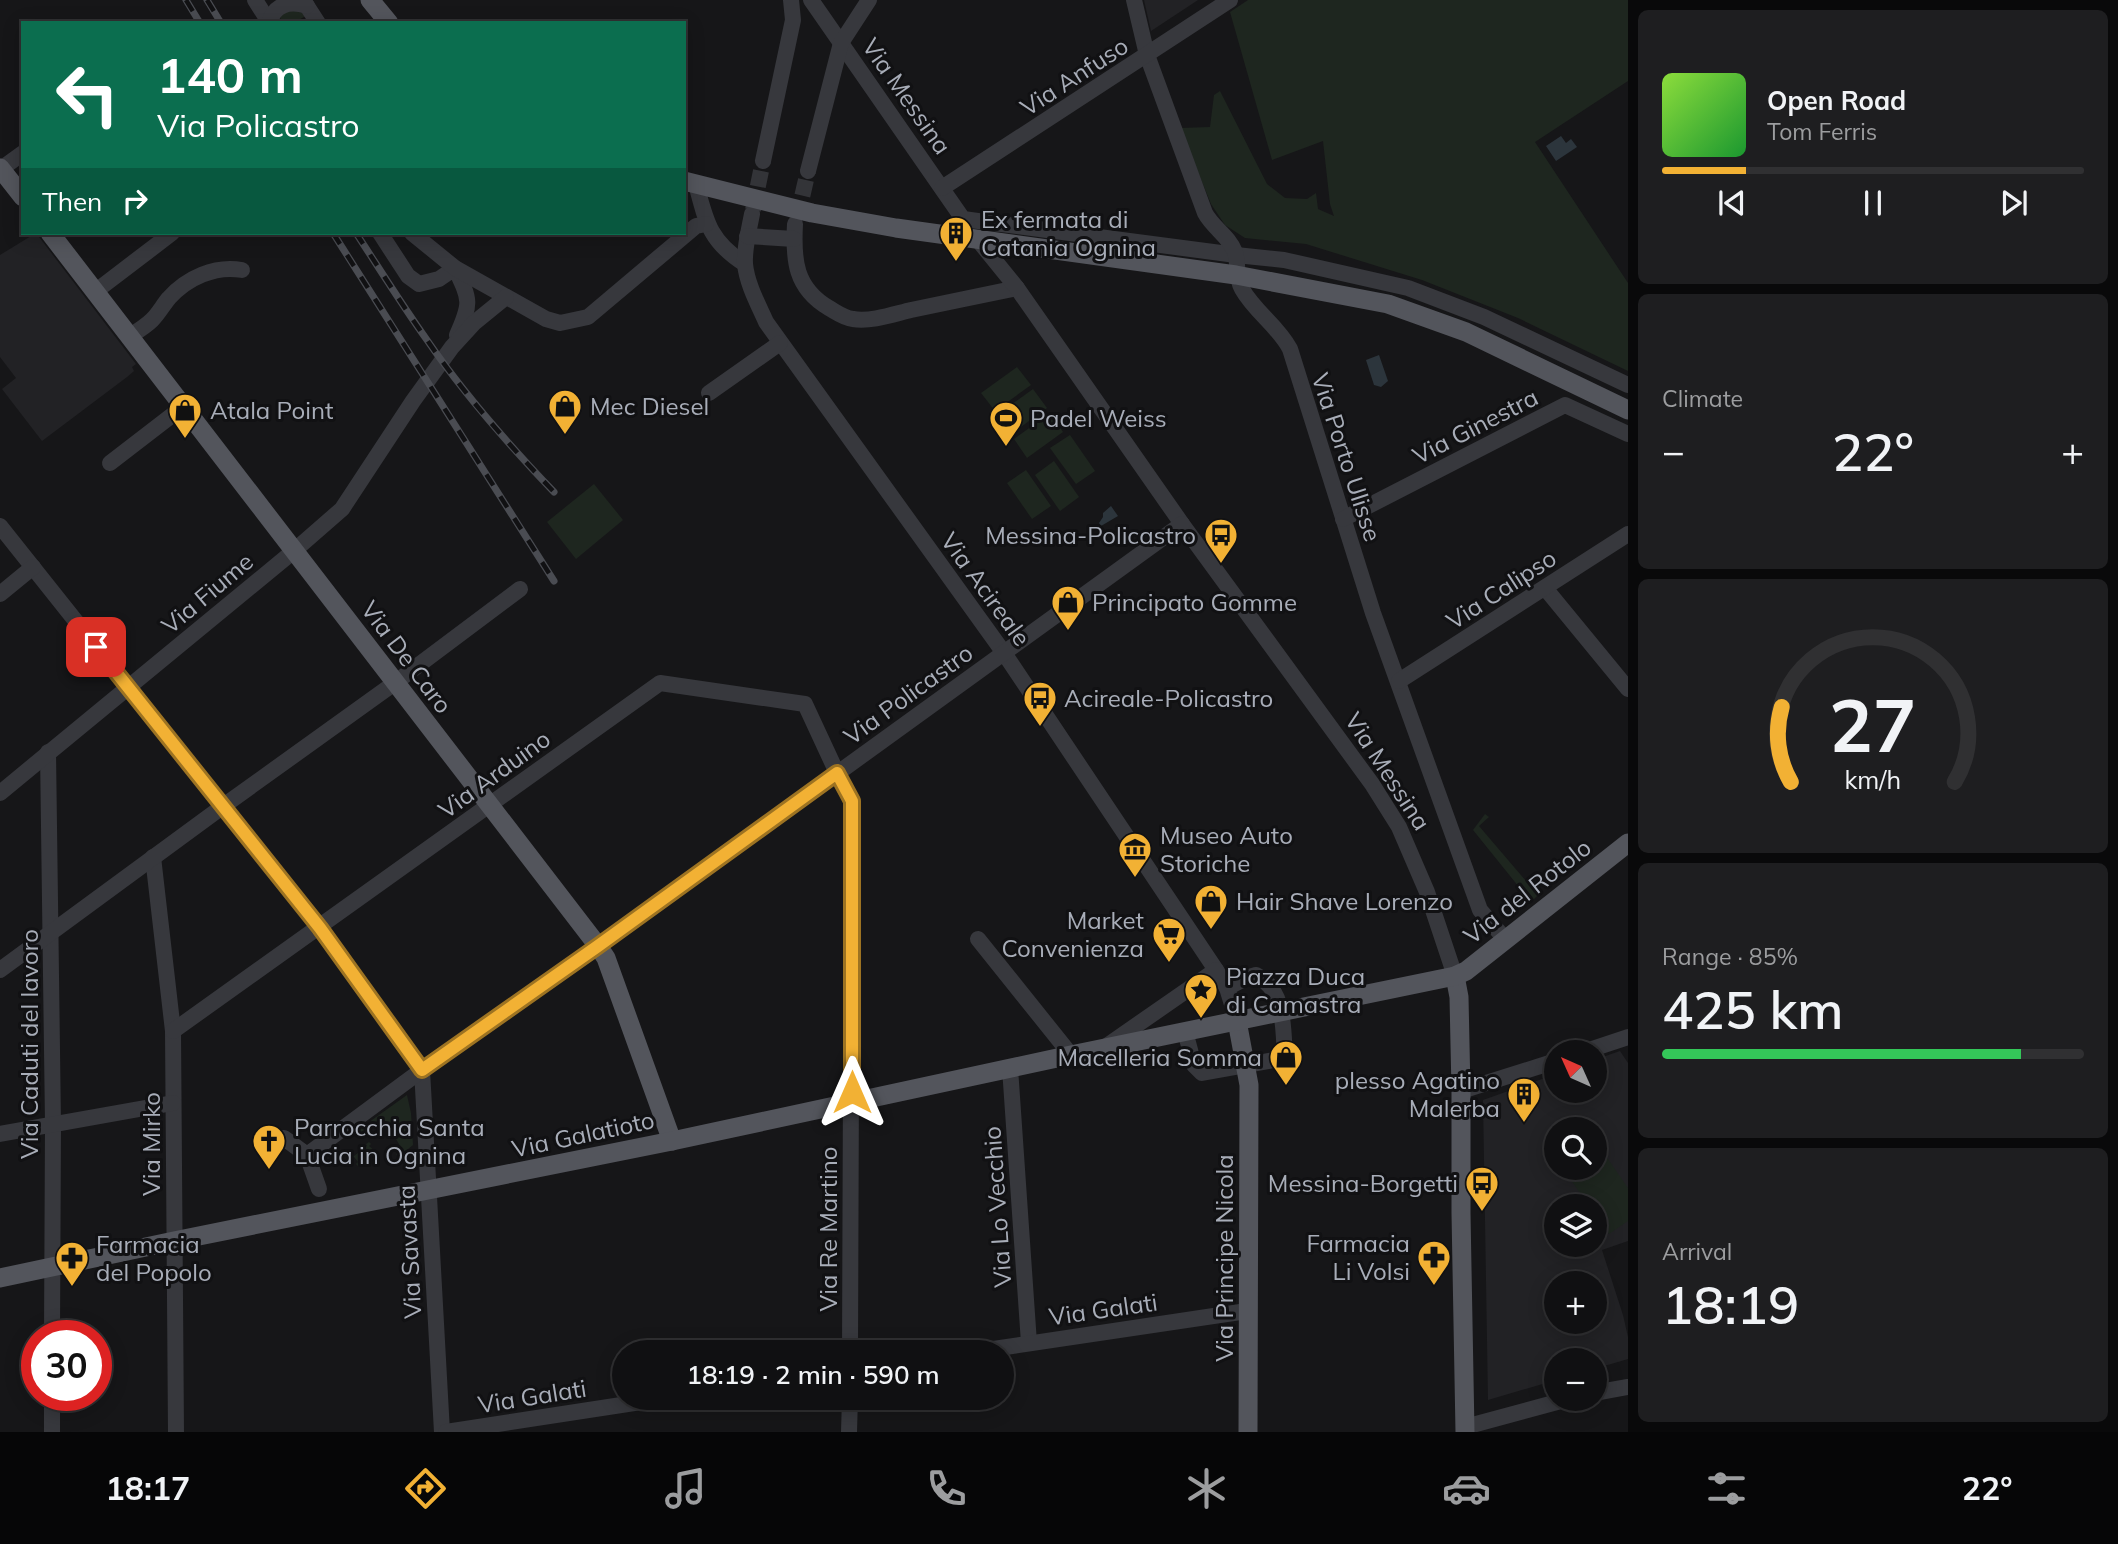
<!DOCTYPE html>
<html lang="en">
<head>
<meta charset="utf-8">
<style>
	:root { --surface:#101012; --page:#1e1e20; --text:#f1f3f6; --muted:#9c9d9f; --line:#303032; --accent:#f2b134 }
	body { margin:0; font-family:Mulish,sans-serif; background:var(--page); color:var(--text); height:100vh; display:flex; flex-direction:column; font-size:26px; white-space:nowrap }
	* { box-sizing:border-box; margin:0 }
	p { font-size:23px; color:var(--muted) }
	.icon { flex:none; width:38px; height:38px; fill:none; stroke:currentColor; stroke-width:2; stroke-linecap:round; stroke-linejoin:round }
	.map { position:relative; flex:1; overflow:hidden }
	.sheet { display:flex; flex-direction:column; gap:10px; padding:10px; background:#09090a; width:490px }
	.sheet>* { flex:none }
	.banner { position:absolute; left:21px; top:21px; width:665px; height:214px; border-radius:0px; box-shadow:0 4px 18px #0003,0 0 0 2px var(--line); background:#0b6e4f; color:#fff; overflow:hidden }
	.needle { width:46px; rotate:315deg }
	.tools { position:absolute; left:1544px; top:1040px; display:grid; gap:14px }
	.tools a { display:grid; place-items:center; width:63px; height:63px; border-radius:50%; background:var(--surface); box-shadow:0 4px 18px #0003,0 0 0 2px var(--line); font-size:35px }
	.speed { position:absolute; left:21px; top:1320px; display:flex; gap:14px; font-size:35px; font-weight:700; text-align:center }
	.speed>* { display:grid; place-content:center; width:91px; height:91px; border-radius:50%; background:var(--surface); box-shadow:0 4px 18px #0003,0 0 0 2px var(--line); line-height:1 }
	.speed .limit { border:10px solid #d22; background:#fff; color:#111 }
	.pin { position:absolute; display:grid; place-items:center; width:60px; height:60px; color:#fff; margin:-30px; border-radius:14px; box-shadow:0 4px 10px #0006 }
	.me { position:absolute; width:77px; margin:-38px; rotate:0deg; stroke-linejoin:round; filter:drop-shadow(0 0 5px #0008) }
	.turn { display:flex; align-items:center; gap:24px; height:147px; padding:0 21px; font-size:32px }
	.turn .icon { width:91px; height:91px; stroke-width:2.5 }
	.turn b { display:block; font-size:49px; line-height:60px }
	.then { display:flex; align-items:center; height:66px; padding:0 21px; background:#0003; gap:14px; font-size:26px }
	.big { font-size:52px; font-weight:600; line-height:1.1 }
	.sheet .card { flex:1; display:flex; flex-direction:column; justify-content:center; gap:10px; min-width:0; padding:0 24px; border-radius:10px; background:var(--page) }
	.sheet .dial { align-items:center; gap:0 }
	.dial svg { height:182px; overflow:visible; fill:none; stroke:var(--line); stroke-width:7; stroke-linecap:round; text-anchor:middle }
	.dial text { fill:var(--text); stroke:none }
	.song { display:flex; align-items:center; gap:21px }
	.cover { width:84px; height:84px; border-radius:10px; background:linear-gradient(135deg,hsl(90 70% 55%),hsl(130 70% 35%)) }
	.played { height:7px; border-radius:4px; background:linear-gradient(90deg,var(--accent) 20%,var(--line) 20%) }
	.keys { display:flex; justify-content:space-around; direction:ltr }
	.heat { display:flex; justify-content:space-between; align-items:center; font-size:38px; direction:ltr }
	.charge { height:10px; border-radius:5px; background:linear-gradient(90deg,#34c759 85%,var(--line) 0) }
	.trip { position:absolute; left:612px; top:1340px; width:402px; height:70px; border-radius:35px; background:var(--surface); box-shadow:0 4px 18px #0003,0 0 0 2px var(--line); font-weight:600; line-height:70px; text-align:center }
	.menu { display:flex; height:112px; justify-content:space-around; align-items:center; background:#060607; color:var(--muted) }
	.menu .icon { width:49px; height:49px }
	.menu .current { color:var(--accent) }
	.menu b { font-size:32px; color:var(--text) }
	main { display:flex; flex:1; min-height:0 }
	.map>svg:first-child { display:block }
	.built { fill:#222225; fill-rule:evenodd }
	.green { fill:#1e261f }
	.water { fill:#2c353c }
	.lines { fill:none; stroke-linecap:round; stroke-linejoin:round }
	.minor-tunnel { stroke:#333438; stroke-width:16; stroke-dasharray:16 8; stroke-linecap:butt }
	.minor { stroke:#37383d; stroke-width:16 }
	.major { stroke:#53555c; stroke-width:19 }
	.rail-casing { stroke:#4a4c52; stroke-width:7 }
	.rail { stroke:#111113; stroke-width:4.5; stroke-dasharray:13; stroke-linecap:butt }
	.route-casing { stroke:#9d7322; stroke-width:18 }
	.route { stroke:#f2b134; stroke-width:12 }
	.labels { text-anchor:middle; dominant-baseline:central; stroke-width:6; stroke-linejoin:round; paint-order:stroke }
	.street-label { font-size:24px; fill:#a8adb8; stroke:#111113 }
	.poi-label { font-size:24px; fill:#a8adb8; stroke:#111113; text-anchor:start }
</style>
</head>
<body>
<main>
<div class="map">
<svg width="1628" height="1432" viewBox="0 0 1628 1432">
	<rect width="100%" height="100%" fill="#161618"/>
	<g class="built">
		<polygon points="1144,0 1198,0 1151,31"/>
		<polygon points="36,233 136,364 132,367 134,371 127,377 42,441 2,389 16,378 0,357 0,255"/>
		<path d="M1620 1051 1628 1063V1241L1602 1250 1623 1315 1628 1337V1359L1594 1369V1360H1556V1380L1488 1400 1483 1100 1556 1074V1090H1594V1060ZM1556 1129H1594V1167H1556ZM1556 1206H1594V1244H1556ZM1556 1283H1594V1321H1556Z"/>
	</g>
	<g class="green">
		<polygon points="1248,0 1628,0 1628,81 1535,142 1628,283 1628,371 1518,318 1422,280 1306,244 1245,238 1225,225 1211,204 1180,128 1210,127 1214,95 1220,91 1267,184 1285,198 1307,199 1316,193 1318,209 1334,216 1330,204 1323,141 1272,160 1230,12"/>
		<polygon points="291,8 307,15 294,23 280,23 281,14"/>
		<polygon points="1017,367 1031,385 995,411 981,393"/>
		<polygon points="1033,389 1047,408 1011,434 997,415"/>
		<polygon points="1050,413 1063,432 1027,458 1014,439"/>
		<polygon points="1070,435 1095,471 1076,484 1050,448"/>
		<polygon points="1054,461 1079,497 1060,511 1035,475"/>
		<polygon points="1026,470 1051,506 1032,519 1007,483"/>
		<polygon points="594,484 623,520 576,559 547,522"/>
		<polygon points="1485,814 1489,817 1479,826 1538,895 1531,902 1473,830"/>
		<polygon points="407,1095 411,1113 413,1145 398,1157 396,1154 402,1149 396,1139 398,1137 396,1133 393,1135 382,1118 361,1133 358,1130"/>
		<polygon points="369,1142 371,1144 369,1146 376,1152 374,1154 372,1152 359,1162 360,1164 358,1166 356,1164 358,1162 354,1157 352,1158 350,1156 353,1154 354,1156 367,1146 366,1144"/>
		<polygon points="1599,1146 1628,1188 1628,1221 1609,1234 1594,1213 1594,1206 1589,1206 1564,1170 1568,1167 1594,1167 1594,1149"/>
	</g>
	<g class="water">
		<polygon points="1561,136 1566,143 1571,139 1577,147 1556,161 1546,146"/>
		<polygon points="1379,355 1388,381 1381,387 1374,385 1366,360"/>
		<polygon points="1111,506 1118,516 1101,526 1099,523 1103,517 1103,513"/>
	</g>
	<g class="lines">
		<g class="minor-tunnel">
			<polyline points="753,210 763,161"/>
			<polyline points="797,219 808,171"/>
		</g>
		<g class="minor">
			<polyline points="255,0 269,22"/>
			<polyline points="303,0 318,23"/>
			<polyline points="811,0 963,219 1236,255 1284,260 1408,288 1484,317 1628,385"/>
			<path d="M1134 0 1147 55 1205 213C1213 228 1229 236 1235 252 1239 264 1235 277 1242 289 1255 312 1278 326 1290 349L1373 613 1480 910 1505 939"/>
			<path d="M269 23C274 5 289 0 307 6"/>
			<polyline points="763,161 793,20 791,0"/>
			<polyline points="1,169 23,153"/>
			<polyline points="808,171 841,43 869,0"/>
			<path d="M696 184C706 222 710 242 745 264"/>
			<polyline points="942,188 1230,0"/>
			<path d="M752 214C749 230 744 248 745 264 747 284 758 304 766 322L1004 653 1216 970 1227 988 1237 1021"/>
			<path d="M795 224C793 260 795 288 829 308 836 312 844 318 853 319 871 322 894 314 911 310 946 303 982 295 1017 288"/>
			<path d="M380 233 408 276 419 284 439 279 455 268C470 300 472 302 457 335"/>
			<polyline points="412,233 455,268 546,319 560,323 588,317 696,226 706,224"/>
			<polyline points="747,236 794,239"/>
			<polyline points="978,240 1017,288 1182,524 1372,784 1399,827 1427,892 1455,976"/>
			<polyline points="96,291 172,233"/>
			<path d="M130 336C138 331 146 326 152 320 159 313 163 305 169 298 187 278 215 265 242 270"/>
			<polyline points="709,393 780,343"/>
			<polyline points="110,463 184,406"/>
			<polyline points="1343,519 1565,405 1628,434"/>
			<polyline points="0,526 320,928 422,1070"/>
			<polyline points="1545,588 1628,689"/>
			<polyline points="0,594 33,567"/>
			<polyline points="1399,681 1628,534"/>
			<polyline points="48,752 53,1124 52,1335"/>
			<polyline points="0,793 295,550 342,509 413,401 452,347 474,323 506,297"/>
			<polyline points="153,857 173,1031 176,1432"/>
			<polyline points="978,939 1071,1055"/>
			<polyline points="0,970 222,807 396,682 520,589"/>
			<polyline points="173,1031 660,683 805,704 837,773 852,801 850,1353"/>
			<path d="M1185 1031 1194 1065 1202 1073 1285 1058C1283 1030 1286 990 1256 975L1246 978 1227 988"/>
			<polyline points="1108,1045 1216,970"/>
			<polyline points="1583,1052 1628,1037"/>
			<polyline points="1010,1068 1029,1343"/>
			<polyline points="422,1070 442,1432"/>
			<polyline points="1461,1091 1556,1061"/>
			<polyline points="0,1134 173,1103"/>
			<polyline points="284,1138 307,1155 422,1070 589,953 1182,524"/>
			<polyline points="307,1155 319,1189"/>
			<polyline points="966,1353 1247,1311"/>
			<polyline points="1594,1393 1628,1387"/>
			<polyline points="1465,1427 1572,1398"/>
			<polyline points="52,1432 52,1395"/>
			<polyline points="446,1432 667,1398"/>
			<polyline points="849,1432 850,1398"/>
		</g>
		<g class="major">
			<polyline points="370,0 389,23"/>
			<polyline points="0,168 23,197"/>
			<polyline points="684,181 812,213 896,228 1236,275 1388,304 1466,332 1628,410"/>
			<polyline points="50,233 598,946 606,958 672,1141"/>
			<polyline points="1455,976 1459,997 1461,1091 1461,1213 1465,1432"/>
			<polyline points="1237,1021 1249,1085 1248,1432"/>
			<polyline points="0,1278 174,1241 672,1141 1071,1055 1455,976 1466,971 1628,843"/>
		</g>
		<defs>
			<g id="rail">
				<polyline points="186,0 200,23"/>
				<polyline points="207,0 221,23"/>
				<polyline points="333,233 554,581"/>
				<path d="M356 233C379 268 402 305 427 340 464 394 508 444 554 492"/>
			</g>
		</defs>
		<use href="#rail" class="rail-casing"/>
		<use href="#rail" class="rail"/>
	</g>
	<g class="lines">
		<defs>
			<polyline id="route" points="96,647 320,928 422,1070 598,946 837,773 852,801 852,1092"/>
		</defs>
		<use href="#route" class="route-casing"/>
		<use href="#route" class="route"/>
	</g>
	<defs>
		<symbol id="building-pin" viewBox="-11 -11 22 30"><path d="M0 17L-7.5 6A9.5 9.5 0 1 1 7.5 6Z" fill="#f2b134" stroke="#111113"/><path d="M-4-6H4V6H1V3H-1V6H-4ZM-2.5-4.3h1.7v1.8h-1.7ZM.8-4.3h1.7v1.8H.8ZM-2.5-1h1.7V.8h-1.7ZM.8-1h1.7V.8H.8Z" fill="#111"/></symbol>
		<symbol id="shop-pin" viewBox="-11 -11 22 30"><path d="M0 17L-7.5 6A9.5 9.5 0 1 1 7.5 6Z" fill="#f2b134" stroke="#111113"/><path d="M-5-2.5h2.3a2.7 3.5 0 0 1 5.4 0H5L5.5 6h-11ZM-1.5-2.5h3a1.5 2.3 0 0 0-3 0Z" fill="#111"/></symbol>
		<symbol id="stadium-pin" viewBox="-11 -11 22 30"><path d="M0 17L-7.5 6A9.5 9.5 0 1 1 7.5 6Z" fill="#f2b134" stroke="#111113"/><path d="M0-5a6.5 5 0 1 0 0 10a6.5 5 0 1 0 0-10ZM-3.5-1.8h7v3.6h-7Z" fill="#111"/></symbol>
		<symbol id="bus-pin" viewBox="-11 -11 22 30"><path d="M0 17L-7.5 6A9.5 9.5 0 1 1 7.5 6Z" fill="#f2b134" stroke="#111113"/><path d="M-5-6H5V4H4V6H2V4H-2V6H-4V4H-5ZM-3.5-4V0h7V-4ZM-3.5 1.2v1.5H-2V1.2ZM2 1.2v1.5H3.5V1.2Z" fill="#111"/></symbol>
		<symbol id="museum-pin" viewBox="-11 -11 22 30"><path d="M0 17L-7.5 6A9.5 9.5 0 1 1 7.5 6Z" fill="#f2b134" stroke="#111113"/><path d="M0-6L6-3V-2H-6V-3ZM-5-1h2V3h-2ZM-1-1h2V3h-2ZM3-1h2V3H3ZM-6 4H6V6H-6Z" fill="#111"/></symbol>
		<symbol id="supermarket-pin" viewBox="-11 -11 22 30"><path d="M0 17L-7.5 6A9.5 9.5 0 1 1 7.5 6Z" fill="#f2b134" stroke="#111113"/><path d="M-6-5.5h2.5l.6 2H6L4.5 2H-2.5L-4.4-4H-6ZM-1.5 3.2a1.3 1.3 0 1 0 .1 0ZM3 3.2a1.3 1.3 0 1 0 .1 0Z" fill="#111"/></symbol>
		<symbol id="sight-pin" viewBox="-11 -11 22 30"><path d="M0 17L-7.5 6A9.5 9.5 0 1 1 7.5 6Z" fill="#f2b134" stroke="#111113"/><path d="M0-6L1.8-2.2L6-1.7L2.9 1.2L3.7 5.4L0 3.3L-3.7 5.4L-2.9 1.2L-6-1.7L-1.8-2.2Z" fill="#111"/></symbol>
		<symbol id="church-pin" viewBox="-11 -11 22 30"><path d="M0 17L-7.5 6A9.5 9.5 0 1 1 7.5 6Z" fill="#f2b134" stroke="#111113"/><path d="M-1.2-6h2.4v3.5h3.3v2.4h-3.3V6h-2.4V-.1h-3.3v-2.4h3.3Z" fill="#111"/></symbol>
		<symbol id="pharmacy-pin" viewBox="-11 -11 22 30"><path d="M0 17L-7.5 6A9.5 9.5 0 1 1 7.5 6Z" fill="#f2b134" stroke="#111113"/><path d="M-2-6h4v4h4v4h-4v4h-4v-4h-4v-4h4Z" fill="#111"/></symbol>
	</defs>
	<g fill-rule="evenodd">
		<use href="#building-pin" x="937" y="214" width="38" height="52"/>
		<use href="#shop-pin" x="546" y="387" width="38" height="52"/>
		<use href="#shop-pin" x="166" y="391" width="38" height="52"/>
		<use href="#stadium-pin" x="987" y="399" width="38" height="52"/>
		<use href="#bus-pin" x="1202" y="516" width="38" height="52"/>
		<use href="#shop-pin" x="1049" y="583" width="38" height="52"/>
		<use href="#bus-pin" x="1021" y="679" width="38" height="52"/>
		<use href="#museum-pin" x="1116" y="830" width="38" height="52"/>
		<use href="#shop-pin" x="1192" y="882" width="38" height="52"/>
		<use href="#supermarket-pin" x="1150" y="915" width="38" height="52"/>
		<use href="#sight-pin" x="1182" y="971" width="38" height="52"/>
		<use href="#shop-pin" x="1267" y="1038" width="38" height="52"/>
		<use href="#building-pin" x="1505" y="1075" width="38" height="52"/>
		<use href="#church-pin" x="250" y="1122" width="38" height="52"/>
		<use href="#bus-pin" x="1463" y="1164" width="38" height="52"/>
		<use href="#pharmacy-pin" x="1415" y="1238" width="38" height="52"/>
		<use href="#pharmacy-pin" x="53" y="1239" width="38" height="52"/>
	</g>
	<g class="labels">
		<g class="street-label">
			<text transform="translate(1074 76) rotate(-33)">Via Anfuso</text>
			<text transform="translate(907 96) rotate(55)">Via Messina</text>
			<text transform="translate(1475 426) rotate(-27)">Via Ginestra</text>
			<text transform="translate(1347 457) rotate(72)">Via Porto Ulisse</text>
			<text transform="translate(986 589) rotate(54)">Via Acireale</text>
			<text transform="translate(1501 589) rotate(-33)">Via Calipso</text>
			<text transform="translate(207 593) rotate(-40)">Via Fiume</text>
			<text transform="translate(407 657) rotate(53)">Via De Caro</text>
			<text transform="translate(908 694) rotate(-36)">Via Policastro</text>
			<text transform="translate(1388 771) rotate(57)">Via Messina</text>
			<text transform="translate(494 774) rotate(-36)">Via Arduino</text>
			<text transform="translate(1527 891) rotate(-38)">Via del Rotolo</text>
			<text transform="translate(29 1044) rotate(-90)">Via Caduti del lavoro</text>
			<text transform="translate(583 1134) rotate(-12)">Via Galatioto</text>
			<text transform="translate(151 1144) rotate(-90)">Via Mirko</text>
			<text transform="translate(997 1207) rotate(-94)">Via Lo Vecchio</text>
			<text transform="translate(828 1229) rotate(-90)">Via Re Martino</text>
			<text transform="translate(409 1252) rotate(-93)">Via Savasta</text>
			<text transform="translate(1224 1258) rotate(-90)">Via Principe Nicola</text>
			<text transform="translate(1103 1309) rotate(-8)">Via Galati</text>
			<text transform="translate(532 1396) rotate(-9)">Via Galati</text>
		</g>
		<g class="poi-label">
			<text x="981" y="219">Ex fermata di<tspan x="981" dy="28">Catania Ognina</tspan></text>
			<text x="590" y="406">Mec Diesel</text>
			<text x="210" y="410">Atala Point</text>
			<text x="1030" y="418">Padel Weiss</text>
			<text x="1196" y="535" text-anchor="end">Messina-Policastro</text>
			<text x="1092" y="602">Principato Gomme</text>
			<text x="1064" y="698">Acireale-Policastro</text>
			<text x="1160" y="835">Museo Auto<tspan x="1160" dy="28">Storiche</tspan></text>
			<text x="1236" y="901">Hair Shave Lorenzo</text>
			<text x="1144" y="920" text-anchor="end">Market<tspan x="1144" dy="28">Convenienza</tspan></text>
			<text x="1226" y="976">Piazza Duca<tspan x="1226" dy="28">di Camastra</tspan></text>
			<text x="1262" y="1057" text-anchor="end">Macelleria Somma</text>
			<text x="1500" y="1080" text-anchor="end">plesso Agatino<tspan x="1500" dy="28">Malerba</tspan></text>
			<text x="294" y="1127">Parrocchia Santa<tspan x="294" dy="28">Lucia in Ognina</tspan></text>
			<text x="1458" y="1183" text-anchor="end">Messina-Borgetti</text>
			<text x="1410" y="1243" text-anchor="end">Farmacia<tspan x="1410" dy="28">Li Volsi</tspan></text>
			<text x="96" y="1244">Farmacia<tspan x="96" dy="28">del Popolo</tspan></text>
		</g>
	</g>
</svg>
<div class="tools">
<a><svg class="needle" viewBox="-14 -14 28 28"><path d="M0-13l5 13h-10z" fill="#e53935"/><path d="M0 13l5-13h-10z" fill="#9c9d9f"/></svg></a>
<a><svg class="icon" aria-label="search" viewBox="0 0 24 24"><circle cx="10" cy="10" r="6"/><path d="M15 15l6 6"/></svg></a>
<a><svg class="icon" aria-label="layers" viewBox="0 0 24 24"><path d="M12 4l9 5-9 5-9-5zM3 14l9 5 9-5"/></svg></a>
<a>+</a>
<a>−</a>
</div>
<div class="speed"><div class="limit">30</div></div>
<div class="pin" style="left:96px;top:647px;background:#d93025"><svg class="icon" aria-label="arrive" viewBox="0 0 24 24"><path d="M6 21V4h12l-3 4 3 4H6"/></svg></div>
<svg class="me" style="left:852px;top:1092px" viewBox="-20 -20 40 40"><path d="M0-17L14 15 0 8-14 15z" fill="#f2b134" stroke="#fff" stroke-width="4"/></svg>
<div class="trip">18:19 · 2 min · 590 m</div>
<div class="banner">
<div class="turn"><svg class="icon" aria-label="left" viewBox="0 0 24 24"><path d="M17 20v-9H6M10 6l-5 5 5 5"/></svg><div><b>140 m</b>Via Policastro</div></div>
<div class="then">Then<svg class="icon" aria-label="right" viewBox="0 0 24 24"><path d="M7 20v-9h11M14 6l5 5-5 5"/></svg></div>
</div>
</div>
<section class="sheet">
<div class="card">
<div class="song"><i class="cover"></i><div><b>Open Road</b><p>Tom Ferris</p></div></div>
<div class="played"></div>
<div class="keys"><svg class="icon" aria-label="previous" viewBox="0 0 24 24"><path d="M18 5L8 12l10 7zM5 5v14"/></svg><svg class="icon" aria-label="pause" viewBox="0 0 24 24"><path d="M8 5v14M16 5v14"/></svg><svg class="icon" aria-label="next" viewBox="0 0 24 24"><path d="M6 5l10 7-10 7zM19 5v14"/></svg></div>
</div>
<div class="card"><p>Climate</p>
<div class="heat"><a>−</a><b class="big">22°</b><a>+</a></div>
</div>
<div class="card dial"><svg viewBox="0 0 100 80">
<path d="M14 69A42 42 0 1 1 86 69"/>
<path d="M14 69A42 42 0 0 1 10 36" stroke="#f2b134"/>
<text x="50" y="56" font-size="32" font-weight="700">27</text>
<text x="50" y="72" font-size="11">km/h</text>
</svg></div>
<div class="card"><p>Range · 85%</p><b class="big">425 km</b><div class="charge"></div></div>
<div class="card"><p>Arrival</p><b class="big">18:19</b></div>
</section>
</main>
<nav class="menu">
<b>18:17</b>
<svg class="icon current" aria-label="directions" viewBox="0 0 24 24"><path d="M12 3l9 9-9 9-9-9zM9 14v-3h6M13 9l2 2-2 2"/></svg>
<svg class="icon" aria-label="music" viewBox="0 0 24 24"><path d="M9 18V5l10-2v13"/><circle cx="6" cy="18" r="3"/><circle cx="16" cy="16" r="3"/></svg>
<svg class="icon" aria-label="phone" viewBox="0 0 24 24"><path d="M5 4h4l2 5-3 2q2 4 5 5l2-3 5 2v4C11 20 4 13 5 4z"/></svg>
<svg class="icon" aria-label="climate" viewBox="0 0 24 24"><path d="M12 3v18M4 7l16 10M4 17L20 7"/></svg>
<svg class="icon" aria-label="car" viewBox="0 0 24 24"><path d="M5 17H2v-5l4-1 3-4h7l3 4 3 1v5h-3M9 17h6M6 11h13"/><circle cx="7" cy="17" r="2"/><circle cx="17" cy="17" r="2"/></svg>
<svg class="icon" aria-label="filters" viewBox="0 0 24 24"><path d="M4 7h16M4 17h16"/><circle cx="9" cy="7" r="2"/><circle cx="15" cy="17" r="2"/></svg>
<b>22°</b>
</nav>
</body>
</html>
